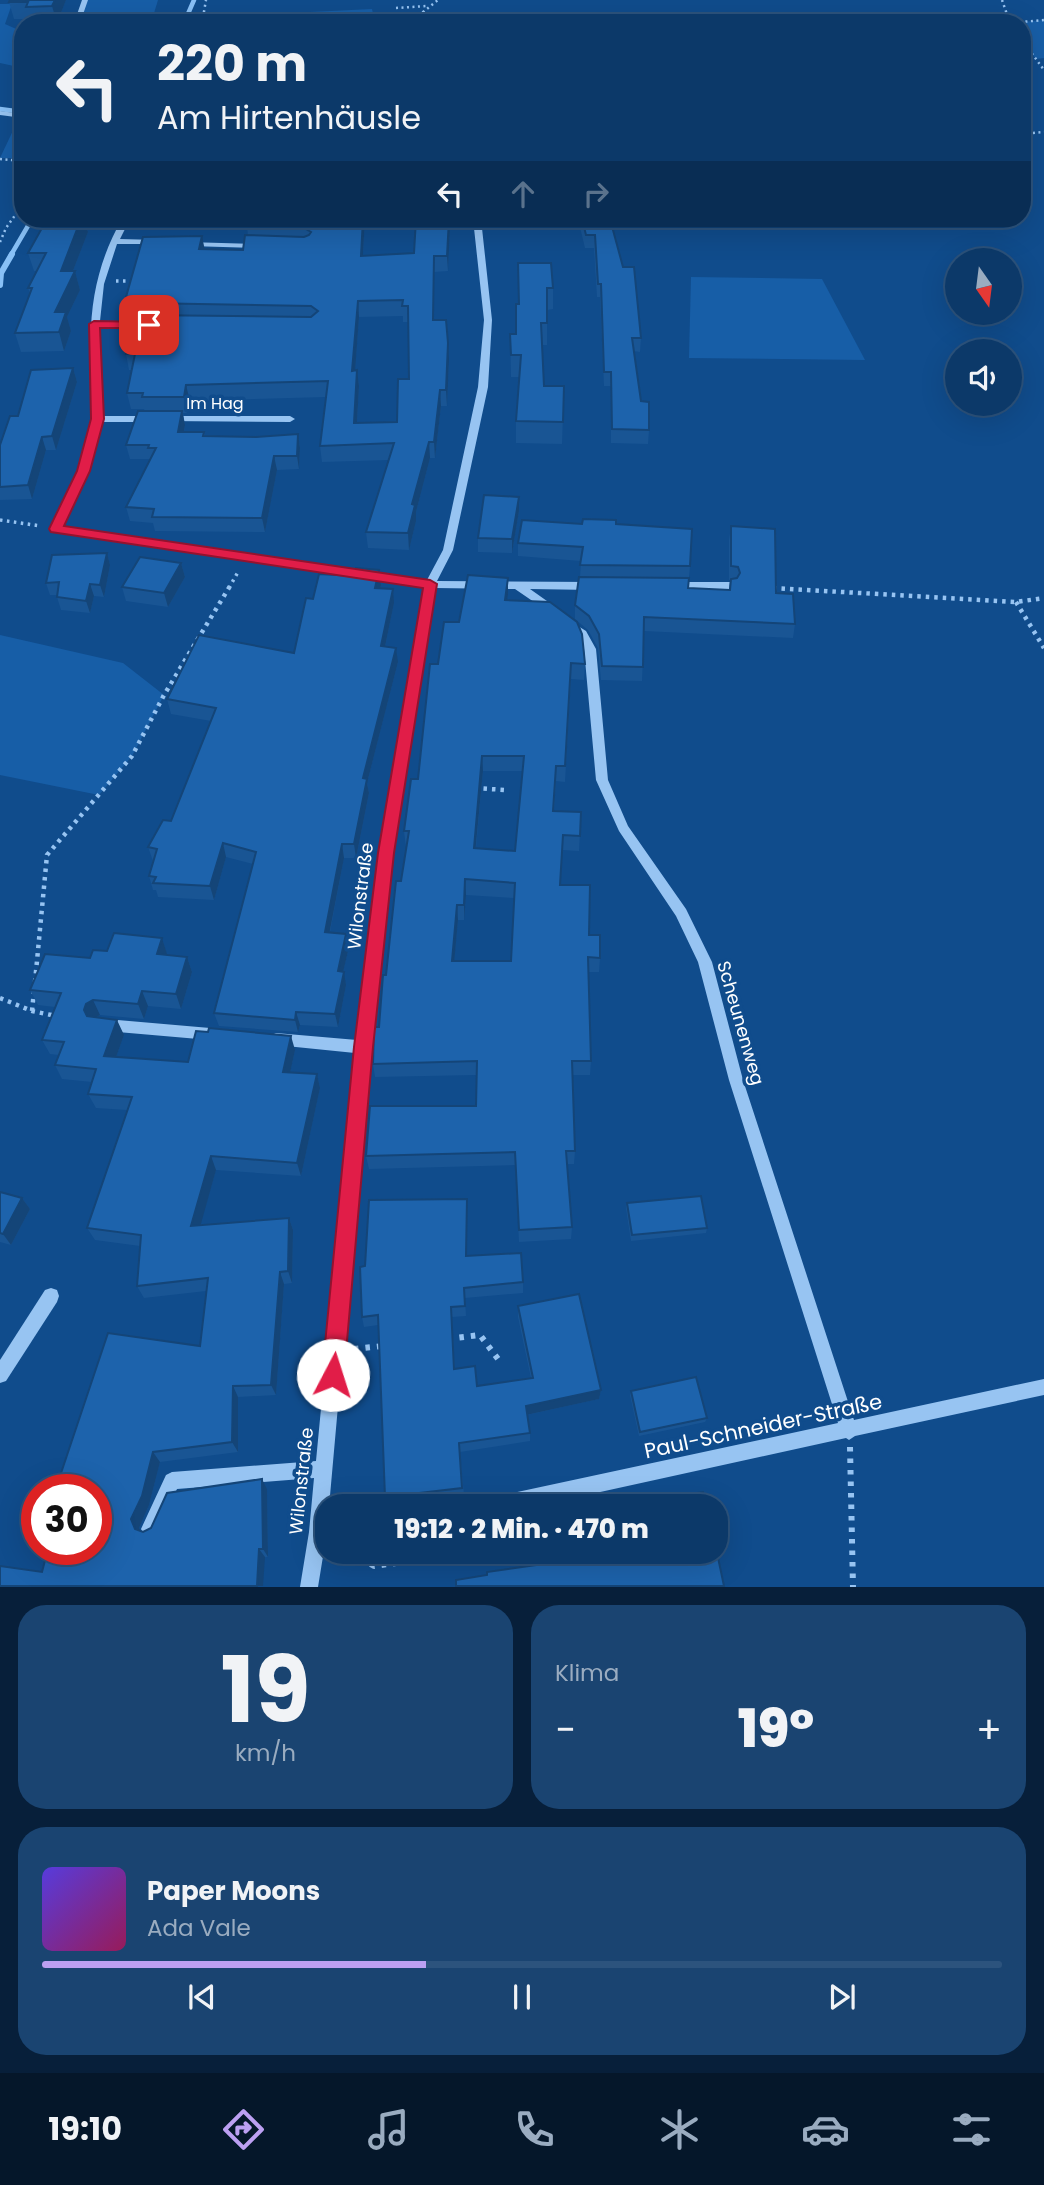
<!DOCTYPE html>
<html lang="de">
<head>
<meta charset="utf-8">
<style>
	:root { --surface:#0c3969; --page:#1a4471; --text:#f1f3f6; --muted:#9aacc0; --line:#2c537d; --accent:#bca0f2 }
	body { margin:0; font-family:Poppins,sans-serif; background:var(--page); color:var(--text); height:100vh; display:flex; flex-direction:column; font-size:26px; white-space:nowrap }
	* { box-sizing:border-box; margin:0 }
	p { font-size:23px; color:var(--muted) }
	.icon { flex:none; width:38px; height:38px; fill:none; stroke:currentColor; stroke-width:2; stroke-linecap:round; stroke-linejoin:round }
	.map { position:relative; height:1587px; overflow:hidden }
	.details { display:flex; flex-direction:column; gap:18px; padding:18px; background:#071f3a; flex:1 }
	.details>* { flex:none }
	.top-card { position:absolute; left:14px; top:14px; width:1017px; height:214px; border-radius:28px; box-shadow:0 7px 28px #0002,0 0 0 2px var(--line); background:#0c3969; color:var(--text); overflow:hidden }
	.needle { width:46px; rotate:166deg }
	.tools { position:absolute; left:945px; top:248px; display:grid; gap:14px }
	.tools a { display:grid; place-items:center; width:77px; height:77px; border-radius:50%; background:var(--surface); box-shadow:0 7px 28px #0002,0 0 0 2px var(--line); font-size:35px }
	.speed { position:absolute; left:21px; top:1474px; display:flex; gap:14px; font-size:35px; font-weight:700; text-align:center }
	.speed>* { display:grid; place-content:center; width:91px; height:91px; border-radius:50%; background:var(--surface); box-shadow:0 7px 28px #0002,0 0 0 2px var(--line); line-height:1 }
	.speed .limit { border:10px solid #d22; background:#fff; color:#111 }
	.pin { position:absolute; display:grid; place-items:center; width:60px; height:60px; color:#fff; margin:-30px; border-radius:14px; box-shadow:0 4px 10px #0006 }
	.me { position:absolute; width:77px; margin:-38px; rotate:5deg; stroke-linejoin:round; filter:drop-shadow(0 0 5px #0008) }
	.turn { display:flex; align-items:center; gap:24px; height:147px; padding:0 28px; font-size:32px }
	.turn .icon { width:91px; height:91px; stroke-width:2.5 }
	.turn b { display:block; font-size:49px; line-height:60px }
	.lanes { display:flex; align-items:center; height:66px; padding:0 28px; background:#0003; justify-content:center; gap:35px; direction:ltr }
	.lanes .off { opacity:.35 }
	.big { font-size:52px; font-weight:800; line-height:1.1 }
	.details .tile { flex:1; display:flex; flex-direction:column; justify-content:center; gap:10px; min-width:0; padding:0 24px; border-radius:28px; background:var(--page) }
	.details .dial { align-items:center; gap:0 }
	.dial b { font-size:91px; line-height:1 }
	.song { display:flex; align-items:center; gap:21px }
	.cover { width:84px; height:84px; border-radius:10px; background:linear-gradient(135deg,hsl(250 70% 55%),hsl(330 70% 35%)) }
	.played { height:7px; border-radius:4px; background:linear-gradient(90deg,var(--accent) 40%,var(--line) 40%) }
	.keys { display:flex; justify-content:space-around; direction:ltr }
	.heat { display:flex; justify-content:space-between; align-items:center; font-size:38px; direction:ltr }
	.details .tiles { flex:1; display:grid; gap:18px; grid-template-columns:1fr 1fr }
	.tile:last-child { grid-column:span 2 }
	.trip { position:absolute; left:315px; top:1494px; width:413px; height:70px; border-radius:28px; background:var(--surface); box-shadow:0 7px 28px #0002,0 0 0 2px var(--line); font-weight:800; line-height:70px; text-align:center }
	.tabs { display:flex; height:112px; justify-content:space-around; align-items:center; background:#05172a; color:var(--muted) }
	.tabs .icon { width:49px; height:49px }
	.tabs .current { color:var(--accent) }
	.tabs b { font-size:32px; color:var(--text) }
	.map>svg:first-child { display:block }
	.green { fill:#175ea7 }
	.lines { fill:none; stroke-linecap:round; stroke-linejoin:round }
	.stream-far1 { stroke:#88c0f6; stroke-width:4.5 }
	.stream { stroke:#88c0f6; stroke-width:6 }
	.path-far3 { stroke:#97c4f2; stroke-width:2.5; stroke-dasharray:2 3.5; stroke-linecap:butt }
	.path-far2 { stroke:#97c4f2; stroke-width:3.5; stroke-dasharray:2.5 4.5; stroke-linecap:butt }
	.path-far1 { stroke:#97c4f2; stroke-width:4.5; stroke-dasharray:3.5 5; stroke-linecap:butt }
	.path { stroke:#97c4f2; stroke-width:6; stroke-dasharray:4.5 7; stroke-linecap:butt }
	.minor { fill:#97c4f2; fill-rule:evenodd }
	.wall { fill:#195594; fill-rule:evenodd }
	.shaded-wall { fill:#144578 }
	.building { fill:#1d63ac; stroke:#144578; stroke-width:2; fill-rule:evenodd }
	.route { fill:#e11d48; stroke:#92132f; stroke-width:2 }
	.labels { text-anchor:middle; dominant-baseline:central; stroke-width:7; stroke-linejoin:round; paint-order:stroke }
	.far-street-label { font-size:16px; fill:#fff; stroke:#104c8c }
	.street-label { font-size:18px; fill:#fff; stroke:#104c8c }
	.near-street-label { font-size:21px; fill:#fff; stroke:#104c8c }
</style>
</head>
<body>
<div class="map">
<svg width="1044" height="1587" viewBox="0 0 1044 1587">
	<rect width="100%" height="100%" fill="#104c8c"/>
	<g class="green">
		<polygon points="85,0 158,0 151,23 77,23"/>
		<polygon points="0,4 12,4 5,24 23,32 23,68 0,63"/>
		<polygon points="372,9 375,23 269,23 269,14"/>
		<polygon points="1044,20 1044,58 1036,59 1022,40 1022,23 1009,23"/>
		<polygon points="19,118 23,119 23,158 0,158"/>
		<polygon points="691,277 822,279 865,360 689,358"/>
		<polygon points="0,635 123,663 164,695 132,756 99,795 0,775"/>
	</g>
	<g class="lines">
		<g class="stream-far1">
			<polyline points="184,23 194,0"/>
			<polyline points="0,109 23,112"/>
			<polyline points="11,255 32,219"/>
		</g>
		<polyline class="stream" points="0,285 1,273 12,254"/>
		<g class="path-far3">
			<polyline points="1002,0 1010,23"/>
			<polyline points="396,8 427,6"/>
			<polyline points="202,23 206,0"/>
			<polyline points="425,23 423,12 438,0"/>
			<polyline points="1009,23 1044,20"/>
			<polyline points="1022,40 1044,70"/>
			<polyline points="1022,134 1044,132"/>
			<polyline points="0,159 23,161"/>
			<polyline points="0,242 6,228 23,204"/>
		</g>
		<g class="path-far2">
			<polyline points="116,281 136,281"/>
			<polyline points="0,520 41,526"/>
			<polyline points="229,588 238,572"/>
		</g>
		<g class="path-far1">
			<polyline points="773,588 1016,602 1044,598"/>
			<polyline points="1016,602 1044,648"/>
			<polyline points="475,788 505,790"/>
			<polyline points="35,982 47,855 132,756 164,695 230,586"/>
			<polyline points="0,998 32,1011 56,1016"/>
			<polyline points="32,1011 34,991"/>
		</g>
		<g class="path">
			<polyline points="448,1339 480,1335 498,1359"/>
			<polyline points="354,1349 383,1346"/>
			<polyline points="850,1447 853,1587"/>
			<polyline points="351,1552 374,1566 478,1552"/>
			<polyline points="535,1552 542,1567"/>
		</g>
		<g class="minor">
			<polygon points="82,0 88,0 80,23 74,23"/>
			<polygon points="0,111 23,114 23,118 0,115"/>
			<path d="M122 219H130L120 239 158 240 162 242 158 244H117L104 284 100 321 150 322 154 325 150 328 99 327 103 416H150L155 419 150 422H102L92 461 61 527 427 580 443 550 478 387 484 320 473 219H481L492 320 488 387 453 550 437 581 593 582 598 586 593 590 530 589 554 606 555 609 550 613 515 589 435 588 392 853 370 1047 329 1507H327V1532L318 1587H300L309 1532 314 1478 177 1489 156 1535 150 1538 144 1535 141 1529 166 1475 172 1472 316 1461 355 1053 276 1045 271 1043 269 1039 271 1035 276 1033 357 1040 380 853 424 587 51 531 50 529C67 494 88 459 93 420 96 397 92 374 91 351 89 303 99 259 122 219Z"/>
			<polygon points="187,242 259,244 263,246 259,248 190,246 186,244"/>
			<polygon points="168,416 290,416 295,419 290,422 165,421 163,419"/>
			<polygon points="674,582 730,582 735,586 730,590 670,589 669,586 670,583"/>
			<polygon points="570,621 586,631 596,649 608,780 628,826 686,909 712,962 743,1080 854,1420 1044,1379 1044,1395 855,1436 849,1440 846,1438 532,1507 481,1507 484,1501 490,1498 838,1423 729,1080 698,962 676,916 619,831 596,780 584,649 578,636 565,625"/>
			<polygon points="106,1019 210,1028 215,1030 217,1034 215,1038 210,1040 106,1031 101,1029 99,1025 101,1021"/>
			<polygon points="51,1288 57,1290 59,1296 57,1302 6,1381 0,1383 0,1360 45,1290"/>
		</g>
	</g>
	<g class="wall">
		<polygon points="66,0 57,23 30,23 29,19 14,19 9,2"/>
		<polygon points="47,219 92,219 87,229 88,232 73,271 75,271 80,290 67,317 71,331 64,351 21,352 15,333 30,293 28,288 37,271 34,271 28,253"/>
		<path d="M365 219 363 255 414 253 416 219H450L448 271 434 272V320L448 343 449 359 447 406H441L435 458H430L416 512V521L409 550 368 548 366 532 389 460 322 462 320 446 326 397 190 401 187 413H183L185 425 184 432H204L205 436 256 437 298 434 300 448 299 469 277 470 265 532 155 531 153 523 130 521 126 507 151 459H130L126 445 145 411 144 409H131L127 393 132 370H129L126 354 145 315 144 312H130L126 297 205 249 243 250 248 236 247 226ZM403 316V322H408L409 379 397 422 357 423 359 386 357 370H355L359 317Z"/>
		<polygon points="578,219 610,219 641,338 640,352 634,351 641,401 649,430 648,444 611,443 611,386 604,386 600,297 597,297 594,248 585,248"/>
		<polygon points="518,263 553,288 553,309 547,310 547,345 542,345 544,386 564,386 562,444 516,443 516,421 519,377 511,377 510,334 516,334 519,304"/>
		<polygon points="73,368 77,382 56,450 46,450 32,499 0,500 0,445 18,416"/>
		<polygon points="519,497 519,511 512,553 478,552 478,538"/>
		<polygon points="582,524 616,524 690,566 688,588 729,590 730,580 729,580 729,540 731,526 776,593 795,624 793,638 644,631 642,681 601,680 598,648 588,630 575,619 575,605 580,577 581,561 518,556 518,543"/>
		<polygon points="107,553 110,565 104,597 94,596 90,613 61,610 57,597 57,595 50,595 46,583"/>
		<polygon points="181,563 185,577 168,607 126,601 122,587"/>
		<polygon points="379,570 381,585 380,588 394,603 385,647 398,662 367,783 369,793 356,858 344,858 330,932 349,947 343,972 346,985 338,1027 300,1025 298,1032 219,1026 214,1013 253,864 226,857 214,900 158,897 156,890 153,890 149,876 153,861 148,847 171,821 211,721 171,714 167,699 294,653 313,599 354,576"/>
		<path d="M508 578 507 600 585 664 584 680 571 679 565 782 556 781 554 811 581 812 579 851 562 850 560 885 589 935 600 958 599 972H588L591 1061 590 1075H573L575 1151 574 1164H567L572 1227 571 1239 519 1242 515 1165 369 1169 366 1156 476 1106V1075L375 1077 373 1064 407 847H406L404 831 418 779 438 664 459 622ZM483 771H522L515 851 476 848ZM466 895 514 898 511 961H454L458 920H464Z"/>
		<polygon points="162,938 167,955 187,957 192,972 181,1009 148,1006 144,1019 100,1015 97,1017 124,1035 116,1057 188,1062 295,1050 290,1073 317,1074 320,1088 301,1176 216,1170 200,1225 289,1218 293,1230 292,1283 284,1284 276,1395 238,1397 238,1452 160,1462 149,1505 139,1528 140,1531 143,1532 267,1489 268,1557 42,1572 96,1489 56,1488 200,1346 206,1291 144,1298 137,1286 140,1246 95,1240 87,1228 127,1110 96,1108 88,1094 92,1082 62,1079 55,1065 59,1055 50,1054 42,1040 55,1007 38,1005 30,990 90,958 107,951"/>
		<polygon points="0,1192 22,1198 30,1209 11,1245 0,1242"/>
		<polygon points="627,1203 707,1228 706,1233 631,1241 626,1208"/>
		<polygon points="467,1210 467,1256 523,1282 523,1293 465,1298 466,1316 452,1317 455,1369 477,1386 531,1378 518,1317 518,1306 601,1390 599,1399 527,1415 530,1433 530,1441 460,1452 464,1495 387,1505 385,1497 378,1325 364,1327 362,1317 365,1266"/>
		<polygon points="631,1391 707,1418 705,1422 639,1436 630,1395"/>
		<polygon points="670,1497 707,1507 667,1507"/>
	</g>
	<g class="shaded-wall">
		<polygon points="55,0 66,0 57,23 52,6"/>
		<polygon points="81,219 92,219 87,229 88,232 66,289 75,271 80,290 67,317 71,331 64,351 59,332 55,312 61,271"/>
		<polygon points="363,219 365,219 362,271 361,256"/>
		<polygon points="449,219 450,219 450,225 448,271 447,256"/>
		<polygon points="202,236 205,251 199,249"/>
		<polygon points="434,256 434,336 433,320"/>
		<polygon points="358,301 359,317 354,386 352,371"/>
		<polygon points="448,343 449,359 447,406 446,390"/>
		<polygon points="73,368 77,382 56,450 52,436"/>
		<polygon points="357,370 359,386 356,439 354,423"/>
		<polygon points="186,385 190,401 187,413 184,397"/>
		<polygon points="440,390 441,406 435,458 434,442"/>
		<polygon points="182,411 185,425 181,446 178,432"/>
		<polygon points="298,434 300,448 299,469 297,456"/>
		<polygon points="42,437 46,450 32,499 28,485"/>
		<polygon points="429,442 430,458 416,512 416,521 409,550 408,533 412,504"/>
		<polygon points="274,456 277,470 265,532 262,518"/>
		<polygon points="519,497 519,511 512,553 512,539"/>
		<polygon points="107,553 110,565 104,597 100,585"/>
		<polygon points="181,563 185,577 168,607 164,593"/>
		<polygon points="379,570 381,585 377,602 375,588"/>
		<polygon points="508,578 508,594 505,615 505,600"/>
		<polygon points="90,584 94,596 90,613 86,601"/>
		<polygon points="393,589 394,603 382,661 381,646"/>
		<polygon points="396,648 398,662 367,783 369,793 356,858 354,844 363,778"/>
		<polygon points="482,756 483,771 474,864 474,848"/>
		<polygon points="223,843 226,857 214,900 210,886"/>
		<polygon points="342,844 344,858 327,945 325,932"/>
		<polygon points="465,879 466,895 464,920 464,905"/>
		<polygon points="457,905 458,920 453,975 452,961"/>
		<polygon points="346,934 349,947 340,985 338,971"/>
		<polygon points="162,938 167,954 163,969 157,954"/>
		<polygon points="187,957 192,972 181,1009 176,994"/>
		<polygon points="344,972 346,985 338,1027 335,1014"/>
		<polygon points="142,991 148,1006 144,1019 138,1004"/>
		<polygon points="93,1000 100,1015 93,1019 91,1025 84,1010 86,1004"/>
		<polygon points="296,1012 300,1025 298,1032 295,1020"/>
		<polygon points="117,1020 124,1035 111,1071 104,1056"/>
		<polygon points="291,1036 295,1050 287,1087 283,1072"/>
		<polygon points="317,1074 320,1088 301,1176 297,1163"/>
		<polygon points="211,1156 216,1170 197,1238 191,1226"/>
		<polygon points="22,1198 30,1209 11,1245 3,1234"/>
		<polygon points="467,1199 467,1267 466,1256"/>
		<polygon points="289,1218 293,1230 292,1283 288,1271"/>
		<polygon points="280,1272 284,1284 276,1395 271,1385"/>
		<polygon points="233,1386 238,1397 238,1452 232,1442"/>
		<polygon points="601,1390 599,1399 526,1415 526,1406"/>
		<polygon points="153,1452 160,1462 149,1505 139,1528 143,1537 135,1529 131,1519"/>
		<polygon points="262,1479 267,1489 268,1557 263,1549"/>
		<polygon points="259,1549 265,1557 263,1586 257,1586"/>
	</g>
	<g class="building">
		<polygon points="10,0 55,0 52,6 26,7 28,2 9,2"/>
		<polygon points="47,219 81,219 61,271 75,271 55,312 66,312 59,332 15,333 32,288 28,288 46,253 28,253"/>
		<path d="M248 219H363L361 256 414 253 416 219H449L447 256H434L433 320H446L448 343 446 390H440L434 442H429L412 504 415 505 408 533 366 532 394 443 320 446 328 381 186 385 184 397H142L143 393H127L135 354H126L138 315 311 317 318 311 311 306 142 303 144 296 126 297 143 237 202 236 199 249 243 250 245 235 304 237 309 235 311 232 304 228 247 226ZM403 300 402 306H408L409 379H398L397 422 354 423 357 370 352 371 358 301Z"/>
		<polygon points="582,219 610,219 623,267 634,267 641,338 632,338 641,401 649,402 649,430 612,429 611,372 604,372 601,284 598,284 595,235 586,235"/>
		<polygon points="518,263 551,263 553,288 547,288 547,323 541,323 544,386 564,386 563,422 516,421 521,355 511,355 510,334 516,334 516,304 519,304"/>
		<polygon points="73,368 52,436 42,437 28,485 0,487 0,445 10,416 18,416 31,370"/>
		<polygon points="138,411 182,411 178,432 204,432 203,436 256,437 298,434 297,456 274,456 262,518 152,517 154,509 126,507 156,448 148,448 149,445 126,445"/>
		<polygon points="484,495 519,497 512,539 478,538"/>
		<polygon points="583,519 616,520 616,524 692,529 690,566 580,565 583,547 518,543 522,520 582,524"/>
		<polygon points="731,526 775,529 776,593 793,594 795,624 644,617 643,667 602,666 599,634 589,616 575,605 579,577 689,578 688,588 730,590 731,579 737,578 740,573 738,567 731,566"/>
		<polygon points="107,553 100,585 90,584 86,601 57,597 59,582 46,583 52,555"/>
		<polygon points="140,557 181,563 164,593 122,587"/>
		<polygon points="356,568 379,570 375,588 393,589 381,646 396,648 363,778 367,779 354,844 342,844 325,932 346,934 338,971 344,972 335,1014 296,1012 295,1020 214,1013 256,852 223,843 210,886 153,883 156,877 149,876 157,849 148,847 163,820 171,821 216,708 167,699 199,635 294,653 306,598 313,599 319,574 354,576"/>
		<path d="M468 575 508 578 505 600 550 602 577 622 582 634 585 664 571 663 565 766H556L553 811 581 812 580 836 563 835 560 885H590L589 935H600V958L588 957 591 1061H572L575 1151H566L572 1227 519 1230 515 1152 366 1156 370 1106H476L477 1061 373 1064 374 1027H379L383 975H386L396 881H401L409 831H404L411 779H418L430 664H438L444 622H459ZM482 756H524L515 851 474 848ZM465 879 515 883 511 961H452L457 905H464Z"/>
		<polygon points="114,933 162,938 157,954 187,957 176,994 142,991 138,1004 93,1000 86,1004 84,1010 87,1016 117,1020 104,1056 188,1062 196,1031 208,1032 209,1028 291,1036 283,1072 317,1074 297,1163 211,1156 191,1226 289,1218 288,1271 280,1272 271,1385 233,1386 232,1442 153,1452 142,1496 131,1519 135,1529 143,1532 151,1528 167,1493 262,1479 263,1549 259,1549 257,1586 0,1586 0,1566 42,1572 48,1549 96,1549 96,1489 56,1488 108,1333 200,1346 208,1278 137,1286 141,1235 87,1228 132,1097 88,1094 96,1069 55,1065 64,1042 42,1040 61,993 30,990 45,954 90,958 93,950 107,951"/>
		<polygon points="0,1192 22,1198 3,1234 0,1233"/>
		<polygon points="701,1196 707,1228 632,1235 627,1203"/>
		<polygon points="467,1199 466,1256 521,1253 523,1282 464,1288 465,1306 451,1307 454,1369 475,1366 477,1386 533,1378 518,1306 579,1294 601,1390 526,1406 530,1433 459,1443 462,1488 385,1497 378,1315 362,1317 360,1267 365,1266 369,1200"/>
		<polygon points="696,1377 707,1418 640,1432 631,1391"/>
		<polygon points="703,1492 707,1507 672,1507 670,1497"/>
		<polygon points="716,1548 724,1586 456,1586 456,1580 487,1575 487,1572 572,1560 572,1563 633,1552 716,1552"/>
	</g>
	<polygon class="route" points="94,321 149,322 155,325 149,328 100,328 104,419 90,471 64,526 430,580 437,584 394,853 373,1047 344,1375 340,1382 333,1386 325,1382 322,1375 354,1047 378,853 423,588 51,532 49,529 77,471 91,419 89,324"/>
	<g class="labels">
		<g class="far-street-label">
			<text x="215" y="403">Im Hag</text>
		</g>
		<g class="street-label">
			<text transform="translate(360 896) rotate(-83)">Wilonstraße</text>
			<text transform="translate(741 1023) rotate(74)">Scheunenweg</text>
			<text transform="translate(301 1481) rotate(-84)">Wilonstraße</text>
		</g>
		<g class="near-street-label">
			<text transform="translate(763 1426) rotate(-12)">Paul-Schneider-Straße</text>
		</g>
	</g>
</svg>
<div class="tools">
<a><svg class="needle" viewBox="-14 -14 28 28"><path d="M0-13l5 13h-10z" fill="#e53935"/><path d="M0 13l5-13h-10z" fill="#9aacc0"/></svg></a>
<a><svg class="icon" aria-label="sound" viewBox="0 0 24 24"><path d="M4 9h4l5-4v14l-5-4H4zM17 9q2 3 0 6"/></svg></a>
</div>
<div class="speed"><div class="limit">30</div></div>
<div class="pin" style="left:149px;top:325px;background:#d93025"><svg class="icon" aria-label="arrive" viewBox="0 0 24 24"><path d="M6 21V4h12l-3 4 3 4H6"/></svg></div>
<svg class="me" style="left:333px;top:1375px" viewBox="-20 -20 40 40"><circle r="19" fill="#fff"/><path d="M0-13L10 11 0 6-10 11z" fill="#e11d48"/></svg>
<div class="trip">19:12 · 2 Min. · 470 m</div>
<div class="top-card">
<div class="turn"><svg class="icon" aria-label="left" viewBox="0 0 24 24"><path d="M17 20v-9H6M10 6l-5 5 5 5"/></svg><div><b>220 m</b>Am Hirtenhäusle</div></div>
<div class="lanes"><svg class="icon" aria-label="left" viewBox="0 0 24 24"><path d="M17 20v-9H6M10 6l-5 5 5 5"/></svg><svg class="icon off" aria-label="ahead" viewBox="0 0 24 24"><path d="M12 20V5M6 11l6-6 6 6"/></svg><svg class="icon off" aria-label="right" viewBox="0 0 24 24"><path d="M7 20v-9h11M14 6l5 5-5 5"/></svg></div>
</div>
</div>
<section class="details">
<div class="tiles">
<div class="tile dial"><b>19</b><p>km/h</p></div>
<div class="tile"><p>Klima</p>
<div class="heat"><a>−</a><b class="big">19°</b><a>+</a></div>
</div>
<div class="tile">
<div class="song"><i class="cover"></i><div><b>Paper Moons</b><p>Ada Vale</p></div></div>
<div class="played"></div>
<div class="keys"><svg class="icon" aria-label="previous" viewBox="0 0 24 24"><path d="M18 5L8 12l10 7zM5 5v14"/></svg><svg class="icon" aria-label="pause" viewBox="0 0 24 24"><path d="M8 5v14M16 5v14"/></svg><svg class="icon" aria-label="next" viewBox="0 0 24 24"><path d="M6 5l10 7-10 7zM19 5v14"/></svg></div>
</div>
</div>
</section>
<nav class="tabs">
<b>19:10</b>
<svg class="icon current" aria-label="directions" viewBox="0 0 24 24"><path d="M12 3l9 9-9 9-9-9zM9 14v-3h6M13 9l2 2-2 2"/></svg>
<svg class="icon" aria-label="music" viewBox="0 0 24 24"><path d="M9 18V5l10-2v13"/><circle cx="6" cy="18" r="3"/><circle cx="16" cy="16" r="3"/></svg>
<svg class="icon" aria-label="phone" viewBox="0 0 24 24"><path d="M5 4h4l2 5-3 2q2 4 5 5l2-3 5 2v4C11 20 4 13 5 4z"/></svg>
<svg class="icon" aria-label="climate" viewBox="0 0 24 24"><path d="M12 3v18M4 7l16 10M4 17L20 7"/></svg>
<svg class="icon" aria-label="car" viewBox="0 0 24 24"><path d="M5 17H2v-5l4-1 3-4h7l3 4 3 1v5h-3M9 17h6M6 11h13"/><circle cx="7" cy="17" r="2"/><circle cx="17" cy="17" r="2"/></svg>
<svg class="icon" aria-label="filters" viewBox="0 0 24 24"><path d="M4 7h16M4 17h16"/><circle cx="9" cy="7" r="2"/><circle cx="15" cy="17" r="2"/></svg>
</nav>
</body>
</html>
